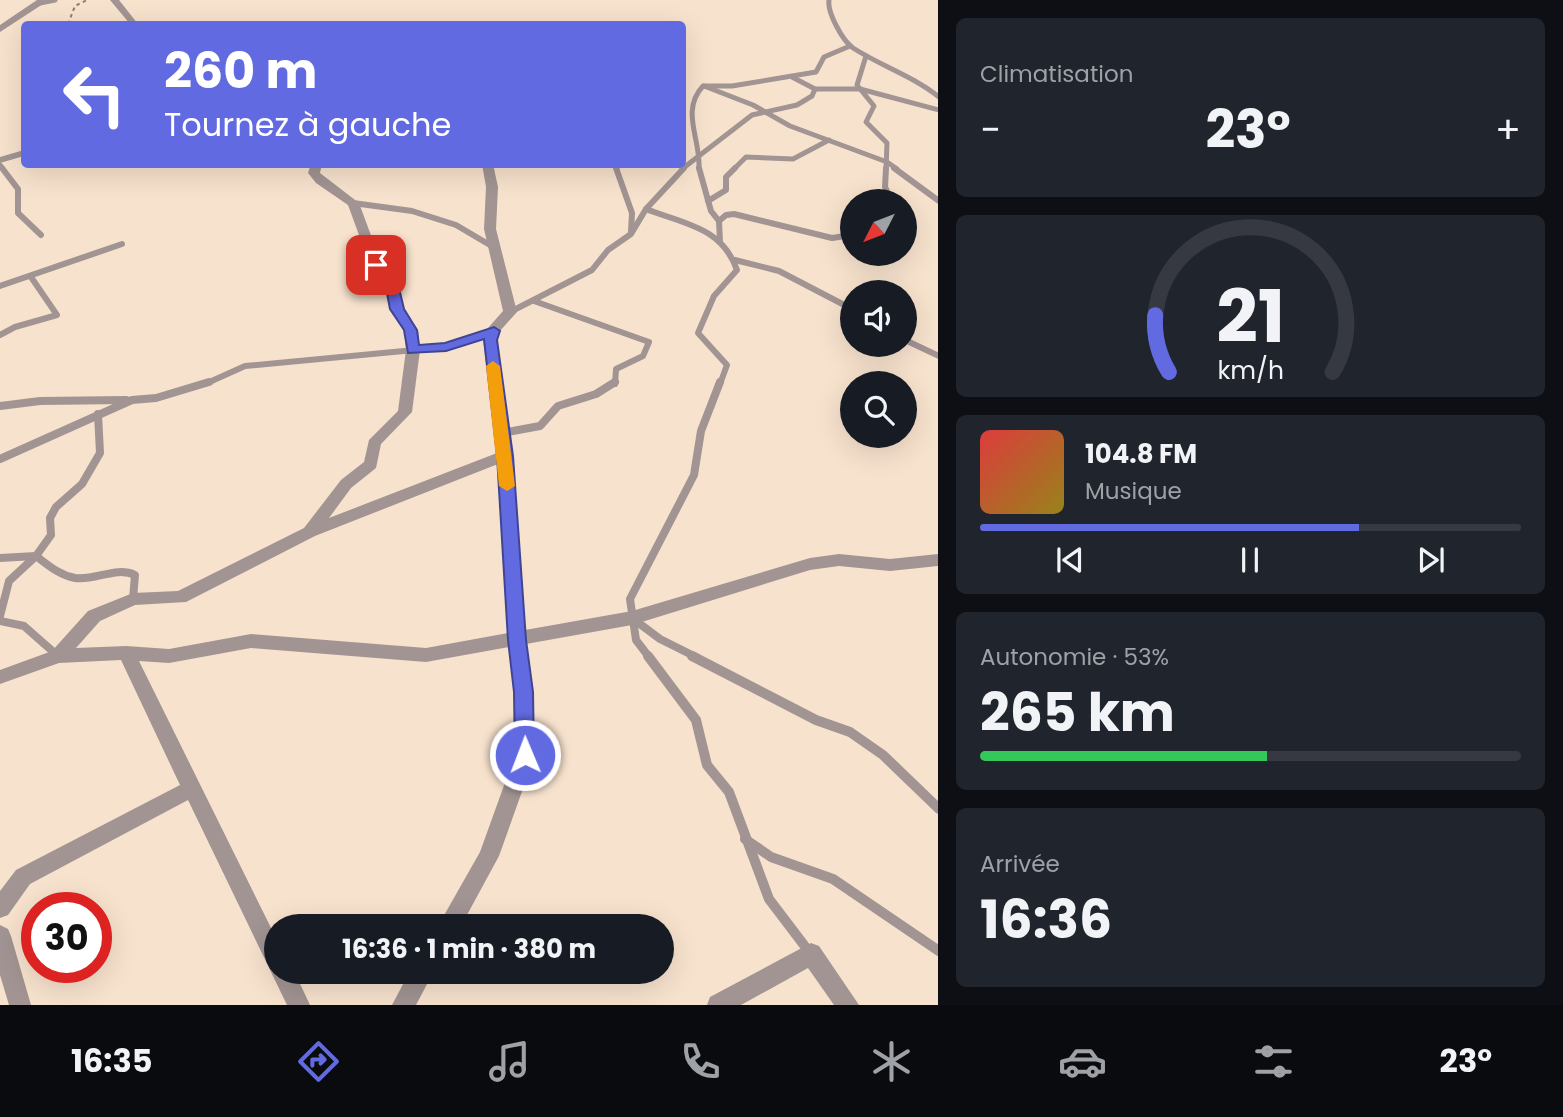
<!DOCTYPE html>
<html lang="fr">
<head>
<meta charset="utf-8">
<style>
	:root { --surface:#171b24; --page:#20242c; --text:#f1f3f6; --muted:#9ea1a6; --line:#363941; --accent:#626ae2 }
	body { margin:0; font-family:Poppins,sans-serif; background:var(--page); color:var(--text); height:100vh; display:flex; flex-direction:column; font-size:26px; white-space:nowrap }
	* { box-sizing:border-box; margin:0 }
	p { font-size:23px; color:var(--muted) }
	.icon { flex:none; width:38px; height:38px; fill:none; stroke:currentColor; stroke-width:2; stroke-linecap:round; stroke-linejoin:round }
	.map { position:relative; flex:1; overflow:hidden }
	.details { display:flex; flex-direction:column; gap:18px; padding:18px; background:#0d0f14; width:625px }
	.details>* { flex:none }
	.guide { position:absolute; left:21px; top:21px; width:665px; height:147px; border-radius:7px; box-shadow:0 7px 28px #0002; background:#626ae2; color:#fff; overflow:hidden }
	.needle { width:46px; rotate:228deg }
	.controls { position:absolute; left:840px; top:189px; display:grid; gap:14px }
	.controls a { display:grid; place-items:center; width:77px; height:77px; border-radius:50%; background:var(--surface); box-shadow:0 7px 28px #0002; font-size:35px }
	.speed { position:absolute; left:21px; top:892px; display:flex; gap:14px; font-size:35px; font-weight:700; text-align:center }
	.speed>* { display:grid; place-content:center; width:91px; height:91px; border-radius:50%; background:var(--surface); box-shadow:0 7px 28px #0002; line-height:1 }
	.speed .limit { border:10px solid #d22; background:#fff; color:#111 }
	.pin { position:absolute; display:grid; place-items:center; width:60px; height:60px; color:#fff; margin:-30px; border-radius:14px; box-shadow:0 4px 10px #0006 }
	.me { position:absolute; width:77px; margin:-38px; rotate:359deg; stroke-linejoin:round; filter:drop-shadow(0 0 5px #0008) }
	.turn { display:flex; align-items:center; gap:24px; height:147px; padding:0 28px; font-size:32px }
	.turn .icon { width:91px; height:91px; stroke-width:2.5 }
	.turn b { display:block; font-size:49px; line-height:60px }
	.big { font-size:52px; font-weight:700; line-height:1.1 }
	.details .widget { flex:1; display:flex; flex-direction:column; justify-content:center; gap:10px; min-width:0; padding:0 24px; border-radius:10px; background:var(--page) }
	.details .dial { align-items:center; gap:0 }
	.dial svg { height:182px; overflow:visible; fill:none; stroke:var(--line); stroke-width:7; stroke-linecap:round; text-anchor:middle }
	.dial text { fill:var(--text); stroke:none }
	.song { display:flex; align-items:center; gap:21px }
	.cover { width:84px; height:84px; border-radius:10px; background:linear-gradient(135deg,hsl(0 70% 55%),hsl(50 70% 35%)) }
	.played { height:7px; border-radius:4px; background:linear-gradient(90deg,var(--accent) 70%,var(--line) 70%) }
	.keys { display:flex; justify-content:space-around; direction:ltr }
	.heat { display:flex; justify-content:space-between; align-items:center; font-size:38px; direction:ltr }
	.charge { height:10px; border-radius:5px; background:linear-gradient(90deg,#34c759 53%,var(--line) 0) }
	.trip { position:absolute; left:264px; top:914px; width:410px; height:70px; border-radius:35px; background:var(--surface); box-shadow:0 7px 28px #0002; font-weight:700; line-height:70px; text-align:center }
	.dock { display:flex; height:112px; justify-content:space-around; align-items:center; background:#090b0e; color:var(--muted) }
	.dock .icon { width:49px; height:49px }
	.dock .on { color:var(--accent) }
	.dock b { font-size:32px; color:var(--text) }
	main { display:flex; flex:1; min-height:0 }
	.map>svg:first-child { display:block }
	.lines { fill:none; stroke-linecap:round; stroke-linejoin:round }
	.path { stroke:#8e8172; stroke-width:2; stroke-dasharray:3.5 3.5; stroke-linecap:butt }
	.service-far3 { stroke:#a19493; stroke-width:5 }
	.service-far2 { stroke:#a19493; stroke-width:6 }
	.service-far1 { stroke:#a19493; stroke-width:8 }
	.service { stroke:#a19493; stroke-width:10 }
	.minor { fill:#a19493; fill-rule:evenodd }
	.tertiary { fill:#a19493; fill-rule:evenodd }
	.route { fill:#626ae2; stroke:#404593; stroke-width:2 }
	.slow { fill:#f59e0b }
</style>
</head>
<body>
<main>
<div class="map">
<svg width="939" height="1005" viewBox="0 0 939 1005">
	<rect width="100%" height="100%" fill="#f7e2cd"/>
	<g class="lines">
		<polyline class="path" points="68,24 75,6 87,0"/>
		<g class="service-far3">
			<path d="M829 0C827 12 842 40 853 48 881 66 913 76 939 97"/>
			<polyline points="40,3 55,0"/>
			<polyline points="866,56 857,85 874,106 866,122 887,143 886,169"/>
			<polyline points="792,77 815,89 860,89 939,110"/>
			<polyline points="704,86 753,105 790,126 887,162 897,169"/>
			<polyline points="615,164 617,169"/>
			<polyline points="0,165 3,169"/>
			<polyline points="682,169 752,115 797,105 812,96 815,89"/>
			<path d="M699 169C701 139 680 111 703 86H732L816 72 824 57 850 46"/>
			<polyline points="734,169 746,157 793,159 829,140"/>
		</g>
		<g class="service-far2">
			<polyline points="2,168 18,189 18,213 41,235"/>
			<polyline points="616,168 632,213 631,232"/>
			<polyline points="699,168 711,211 719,221 720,242"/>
			<polyline points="886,168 885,187 892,201"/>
			<polyline points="894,168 939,201"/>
			<polyline points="708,201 726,190 726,177 735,168"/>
			<polyline points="353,203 412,211 456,225 495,248"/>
			<path d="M646 209C684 224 722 227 737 270L714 296 698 333 727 365 720 384"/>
			<polyline points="719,221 726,215 734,214 832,238 852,235"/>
			<polyline points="735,260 779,271 852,309"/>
			<polyline points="0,286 122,244"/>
			<polyline points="534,301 649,342 643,356 616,369 615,384"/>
			<polyline points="510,312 592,270 608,250 631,234 646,209 684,168"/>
			<polyline points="0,335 15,327 57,315 31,277"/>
			<polyline points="905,340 939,356"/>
			<polyline points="205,384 245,366 446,347 493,331"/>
		</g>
		<g class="service-far1">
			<polyline points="0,406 40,401 126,400"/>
			<polyline points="502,433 540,426 558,406 596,394 615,382"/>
			<polyline points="0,459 132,400 156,398 209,382"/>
			<path d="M0 558 36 556C48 565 59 575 75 578 95 581 116 566 135 575L133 599"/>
			<polyline points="0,616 9,581 36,556 51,535 50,518 56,507 82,484 100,453 98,414"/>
			<polyline points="632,618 660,639 696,657"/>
			<polyline points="0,621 24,626 58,656"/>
			<polyline points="649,657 636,640 630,599 694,475 701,431 720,382"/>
		</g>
		<g class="service">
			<polyline points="648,656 696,720 707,765 729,792 769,899 810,953"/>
			<polyline points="692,656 816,720 850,732 883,755 939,809"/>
			<polyline points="745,839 771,857 833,879 939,951"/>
		</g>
		<g class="minor">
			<polygon points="110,0 119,0 138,24 130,24"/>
			<polygon points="24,150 24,156 0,163 0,157"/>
			<path d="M311 164H322L320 173 359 203 382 265 398 288 404 309 418 330 420 350 412 412 381 444 376 468 351 488 329 518 497 453 483 340 488 328 503 311 484 229 486 187 482 164H493L498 187 496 229 517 312 499 332 497 340 513 456 525 630 632 611 810 558 839 554 890 559 939 554V566L890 571 839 566 810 570 632 625 526 644 533 692 535 755 499 856 461 926H438L480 852 515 755V692L509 647 426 662 251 648 169 663 139 661 276 938V971H294L310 1005H287L188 800 30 884 8 915 0 918V891L16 870 180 785 121 660 59 663 0 684V670L52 651 88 611 133 593 178 591 304 528 341 480 364 462 369 440 398 411 406 350 404 330 390 309 386 288 370 265 348 205 316 183 308 173ZM498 464 508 633 426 648 251 634 169 649 126 646 76 648 100 621 135 605 186 602 315 536Z"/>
			<polygon points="0,925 8,929 11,936 31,1005 9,1005 0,975"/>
			<polygon points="811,943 819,946 859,1005 834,1005 808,968 741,1005 707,1005 710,997"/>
			<polygon points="410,971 434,971 416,1005 392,1005"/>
		</g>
		<polygon class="tertiary" points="37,0 49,0 0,32 0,25"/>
	</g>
	<polygon class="route" points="376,261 380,262 399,288 404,309 417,330 419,345 445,343 494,327 500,331 497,340 513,456 526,640 533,692 534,755 532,761 525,763 518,761 515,755 514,692 508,640 497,456 484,339 446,351 408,353 404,330 390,309 386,288 369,265"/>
	<polygon class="slow" points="493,361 500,366 515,486 507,491 499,486 486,366"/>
</svg>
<div class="controls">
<a><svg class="needle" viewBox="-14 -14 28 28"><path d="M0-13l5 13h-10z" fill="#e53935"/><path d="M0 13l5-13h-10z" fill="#9ea1a6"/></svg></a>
<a><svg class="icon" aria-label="sound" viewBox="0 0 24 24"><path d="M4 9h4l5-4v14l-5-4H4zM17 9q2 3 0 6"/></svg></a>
<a><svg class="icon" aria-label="search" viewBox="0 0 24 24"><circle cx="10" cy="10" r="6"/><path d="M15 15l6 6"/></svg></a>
</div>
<div class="speed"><div class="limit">30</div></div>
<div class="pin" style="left:376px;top:265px;background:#d93025"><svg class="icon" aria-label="arrive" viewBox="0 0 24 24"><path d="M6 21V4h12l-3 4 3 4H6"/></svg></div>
<svg class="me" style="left:525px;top:755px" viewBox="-20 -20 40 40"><circle r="17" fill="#626ae2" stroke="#fff" stroke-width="3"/><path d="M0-11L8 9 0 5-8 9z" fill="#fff"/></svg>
<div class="trip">16:36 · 1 min · 380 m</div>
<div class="guide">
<div class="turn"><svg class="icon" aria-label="left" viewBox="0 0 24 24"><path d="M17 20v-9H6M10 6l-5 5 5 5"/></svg><div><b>260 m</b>Tournez à gauche</div></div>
</div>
</div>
<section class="details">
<div class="widget"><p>Climatisation</p>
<div class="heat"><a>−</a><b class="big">23°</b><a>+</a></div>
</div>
<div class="widget dial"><svg viewBox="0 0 100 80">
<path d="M14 69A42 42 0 1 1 86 69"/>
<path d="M14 69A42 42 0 0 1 8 44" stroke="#626ae2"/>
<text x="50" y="56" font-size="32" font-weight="700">21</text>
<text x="50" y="72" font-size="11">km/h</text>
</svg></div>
<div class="widget">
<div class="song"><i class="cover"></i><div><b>104.8 FM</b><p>Musique</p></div></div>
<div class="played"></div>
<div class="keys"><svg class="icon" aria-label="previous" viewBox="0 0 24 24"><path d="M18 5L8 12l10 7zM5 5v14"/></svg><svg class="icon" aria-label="pause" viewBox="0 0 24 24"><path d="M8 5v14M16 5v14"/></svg><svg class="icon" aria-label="next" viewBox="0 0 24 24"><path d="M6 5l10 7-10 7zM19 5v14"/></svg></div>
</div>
<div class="widget"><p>Autonomie · 53%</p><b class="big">265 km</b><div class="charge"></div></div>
<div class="widget"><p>Arrivée</p><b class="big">16:36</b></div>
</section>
</main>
<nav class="dock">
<b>16:35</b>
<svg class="icon on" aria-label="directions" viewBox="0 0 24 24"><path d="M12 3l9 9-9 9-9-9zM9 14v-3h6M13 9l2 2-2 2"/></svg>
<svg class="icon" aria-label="music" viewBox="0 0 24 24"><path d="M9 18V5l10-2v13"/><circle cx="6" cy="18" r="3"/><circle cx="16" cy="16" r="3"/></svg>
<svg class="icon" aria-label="phone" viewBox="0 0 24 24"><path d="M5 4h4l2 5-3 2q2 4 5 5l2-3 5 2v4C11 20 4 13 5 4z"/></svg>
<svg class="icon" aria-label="climate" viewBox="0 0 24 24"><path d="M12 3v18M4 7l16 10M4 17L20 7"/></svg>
<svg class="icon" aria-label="car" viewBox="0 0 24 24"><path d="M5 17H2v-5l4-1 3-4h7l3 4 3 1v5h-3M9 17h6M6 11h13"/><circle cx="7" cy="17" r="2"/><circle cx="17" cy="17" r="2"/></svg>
<svg class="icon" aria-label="filters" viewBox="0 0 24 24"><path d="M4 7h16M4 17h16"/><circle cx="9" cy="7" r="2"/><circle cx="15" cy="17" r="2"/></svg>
<b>23°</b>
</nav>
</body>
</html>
